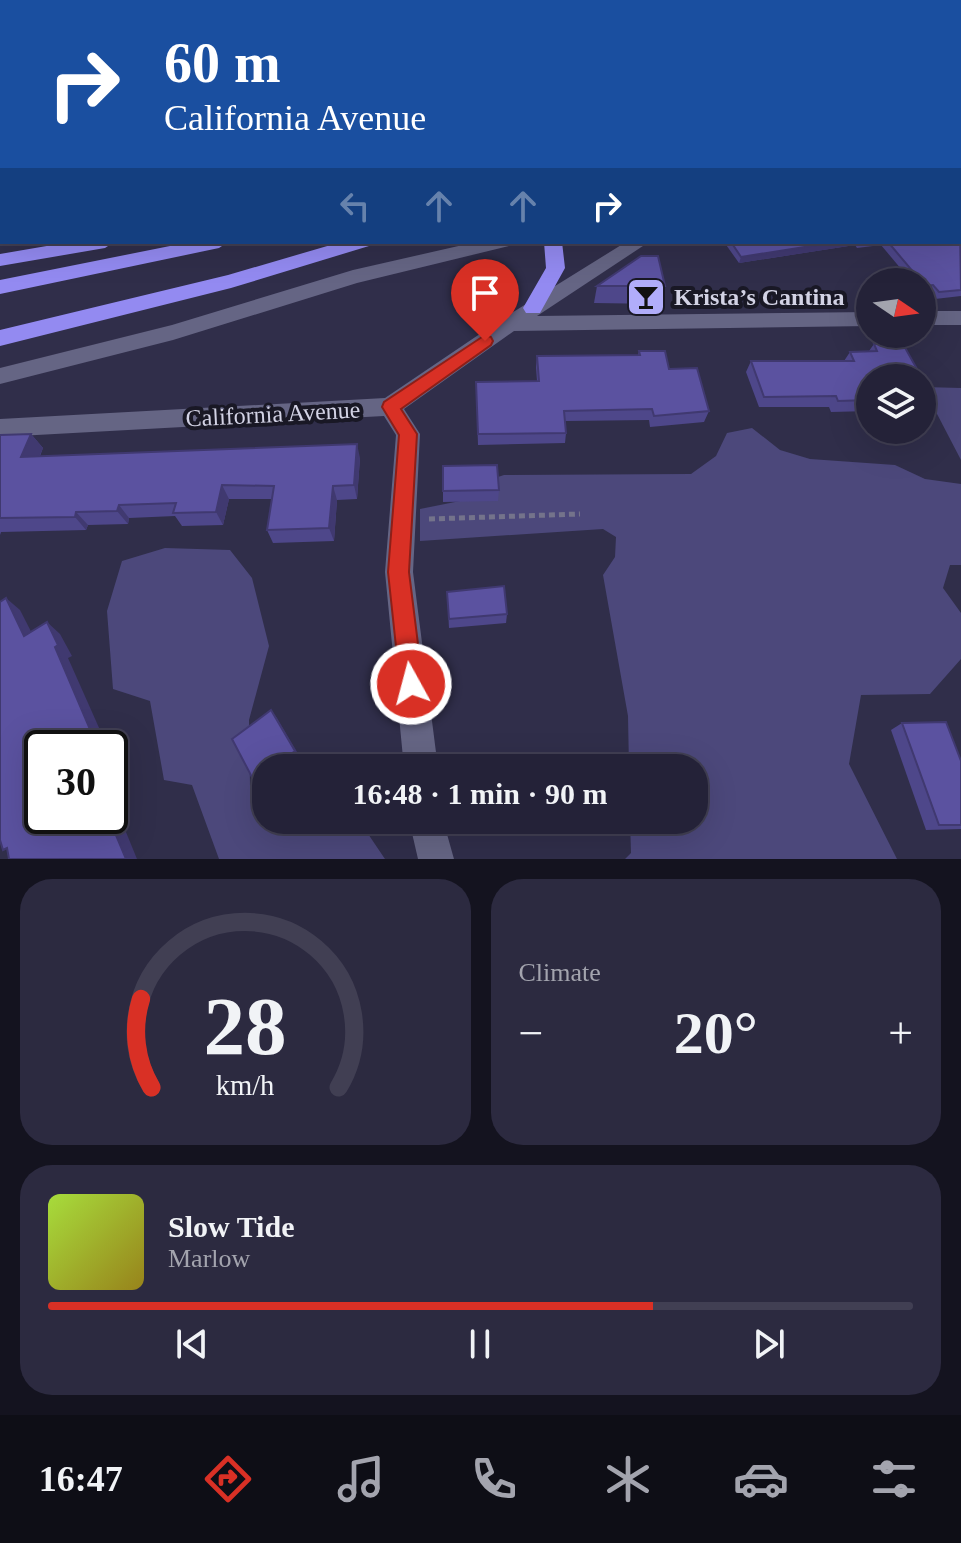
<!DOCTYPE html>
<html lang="en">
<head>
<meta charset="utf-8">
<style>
	:root { --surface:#242238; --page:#2c2a40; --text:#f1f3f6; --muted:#a3a4ae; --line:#413f53; --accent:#d93025 }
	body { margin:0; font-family:Georgia,serif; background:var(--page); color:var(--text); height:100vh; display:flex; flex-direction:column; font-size:30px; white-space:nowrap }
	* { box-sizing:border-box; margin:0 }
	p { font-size:26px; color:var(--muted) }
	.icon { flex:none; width:44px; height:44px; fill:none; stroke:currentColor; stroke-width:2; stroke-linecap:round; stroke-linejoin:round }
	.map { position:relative; height:859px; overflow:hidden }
	.panel { display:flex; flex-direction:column; gap:20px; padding:20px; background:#14131f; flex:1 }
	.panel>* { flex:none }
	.guide { position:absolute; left:0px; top:0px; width:962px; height:244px; box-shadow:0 8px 32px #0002,0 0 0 2px var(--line); background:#1a4fa0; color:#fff; overflow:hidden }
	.needle { width:52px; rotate:103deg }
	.tools { position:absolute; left:856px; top:268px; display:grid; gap:16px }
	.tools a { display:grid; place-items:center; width:80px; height:80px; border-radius:50%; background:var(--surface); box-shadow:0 8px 32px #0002,0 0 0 2px var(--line); font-size:40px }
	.speed { position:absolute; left:24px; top:730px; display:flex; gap:16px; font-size:40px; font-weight:700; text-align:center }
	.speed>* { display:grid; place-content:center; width:104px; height:104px; border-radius:50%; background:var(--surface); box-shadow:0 8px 32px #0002,0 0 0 2px var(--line); line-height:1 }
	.speed .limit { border:4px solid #111; border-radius:12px; background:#fff; color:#111 }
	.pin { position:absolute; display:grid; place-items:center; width:68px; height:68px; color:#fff; margin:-82px -34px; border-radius:50% 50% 50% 0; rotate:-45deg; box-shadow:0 0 8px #0007 }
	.pin .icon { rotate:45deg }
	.me { position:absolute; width:88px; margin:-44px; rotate:353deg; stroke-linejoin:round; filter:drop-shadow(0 0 6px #0008) }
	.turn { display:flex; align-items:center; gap:28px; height:168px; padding:0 32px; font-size:36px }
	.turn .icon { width:104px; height:104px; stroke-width:2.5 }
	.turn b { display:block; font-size:56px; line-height:68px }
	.lanes { display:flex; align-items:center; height:76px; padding:0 32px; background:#0003; justify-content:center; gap:40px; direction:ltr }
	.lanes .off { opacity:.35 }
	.big { font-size:60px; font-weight:700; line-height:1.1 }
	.panel .widget { flex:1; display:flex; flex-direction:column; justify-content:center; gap:12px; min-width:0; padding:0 28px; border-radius:32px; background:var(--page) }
	.panel .dial { align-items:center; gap:0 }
	.dial svg { height:208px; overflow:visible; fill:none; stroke:var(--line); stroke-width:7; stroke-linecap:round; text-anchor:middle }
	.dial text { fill:var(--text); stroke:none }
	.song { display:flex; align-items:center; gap:24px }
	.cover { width:96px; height:96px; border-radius:12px; background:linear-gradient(135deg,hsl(80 70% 55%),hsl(50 70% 35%)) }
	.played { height:8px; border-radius:4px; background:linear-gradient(90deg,var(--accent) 70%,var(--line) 70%) }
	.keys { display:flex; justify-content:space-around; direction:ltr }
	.heat { display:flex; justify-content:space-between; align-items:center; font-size:44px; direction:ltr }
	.panel .tiles { flex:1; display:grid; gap:20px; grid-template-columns:1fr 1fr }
	.widget:last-child { grid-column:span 2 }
	.trip { position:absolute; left:252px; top:754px; width:456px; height:80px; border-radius:32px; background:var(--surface); box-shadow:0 8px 32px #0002,0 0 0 2px var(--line); font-weight:700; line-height:80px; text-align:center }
	.tab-bar { display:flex; height:128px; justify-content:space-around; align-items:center; background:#0e0e16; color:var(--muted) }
	.tab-bar .icon { width:56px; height:56px }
	.tab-bar .current { color:var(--accent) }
	.tab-bar b { font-size:36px; color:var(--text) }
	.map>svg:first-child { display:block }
	.green { fill:#4c487b }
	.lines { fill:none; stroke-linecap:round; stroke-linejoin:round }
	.path { stroke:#74738b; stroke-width:5; stroke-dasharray:6 4; stroke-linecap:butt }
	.lane { fill:#656584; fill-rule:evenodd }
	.street { fill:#656584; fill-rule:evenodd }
	.secondary { fill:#656584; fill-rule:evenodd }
	.highway { fill:#938af1; fill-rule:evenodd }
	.rail { stroke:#9291a7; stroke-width:4; stroke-dasharray:7 4; stroke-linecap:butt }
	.wall { fill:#4e478a }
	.shaded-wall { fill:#403970 }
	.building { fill:#5b52a0; stroke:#403970; stroke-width:2 }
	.route { fill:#d93025; stroke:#8d1f18; stroke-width:2 }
	.labels { text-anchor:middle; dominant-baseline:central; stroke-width:8; stroke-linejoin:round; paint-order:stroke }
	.poi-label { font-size:24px; font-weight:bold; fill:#d3d3e5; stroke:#191825; text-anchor:start }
	.street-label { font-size:24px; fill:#d3d3e5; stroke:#191825 }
</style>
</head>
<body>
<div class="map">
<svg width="961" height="859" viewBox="0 0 961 859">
	<rect width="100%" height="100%" fill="#302e4a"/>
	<g class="green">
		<polygon points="923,387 961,388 961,460"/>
		<polygon points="752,428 780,450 810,459 895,465 925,479 961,484 961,565 950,565 943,588 961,613 961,659 930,694 861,695 849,764 897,859 625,859 631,853 630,820 694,820 694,768 629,768 628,716 603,575 615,557 616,537 603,529 420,541 420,509 460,501 483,482 504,475 691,474 716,456 727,433"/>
		<polygon points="165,548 230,550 252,578 269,646 249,720 250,785 266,799 266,820 360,822 385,859 219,859 192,785 164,780 150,701 113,689 107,611 122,561"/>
	</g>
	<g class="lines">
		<polyline class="path" points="429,519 580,514"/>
		<rect class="lane" x="960" y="32" width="1" height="6"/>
		<g class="street">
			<polygon points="14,0 26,0 27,2 15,2"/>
			<polygon points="626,242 649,242 537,316 870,312 870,326 514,331 404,409 420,434 413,572 438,768 404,768 385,572 396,435 384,416 0,437 0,419 385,398 502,319"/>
			<rect x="922" y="311" width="39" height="14"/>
			<polygon points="409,820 443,820 454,859 418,859"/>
		</g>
		<g class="secondary">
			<rect x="0" y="27" width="2" height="8"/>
			<rect x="960" y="171" width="1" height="10"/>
			<polygon points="476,242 511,242 509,246 357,283 173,340 0,384 0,368 172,325 353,270"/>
		</g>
		<g class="highway">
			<rect x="960" y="119" width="1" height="10"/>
			<polygon points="70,242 114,242 105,248 0,266 0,254"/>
			<polygon points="190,242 228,242 219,248 0,294 0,280"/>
			<polygon points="341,242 371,242 369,246 231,288 0,346 0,330 228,275"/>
			<polygon points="544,242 562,242 565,268 540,313 526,313 523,308 546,268"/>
		</g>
		<polyline class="rail" points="772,0 780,2"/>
	</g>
	<g class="wall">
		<polygon points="961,232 961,296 935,299 929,292 922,293 922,282 912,282 881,245 857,248 855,245 739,263 724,242 960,242"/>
		<polygon points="597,286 665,286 660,304 594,303"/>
		<polygon points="874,344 903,344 870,378 870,411 831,412 829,407 759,407 746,372 751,361 844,361 850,352 869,351"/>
		<polygon points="639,351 669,369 709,411 704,422 650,427 649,420 565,421 566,433 565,443 478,445 476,382 537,381 536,367 537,356 638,355"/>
		<polygon points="922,379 933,398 924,409 922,409"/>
		<polygon points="31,434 43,448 40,456 360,458 357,499 337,500 334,541 273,543 267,530 272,499 229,499 223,525 182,526 175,516 129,518 128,524 88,525 86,530 1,532 0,535 0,435"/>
		<polygon points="499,490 498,501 443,502 443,491"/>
		<polygon points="447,592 507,614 506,623 449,628"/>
		<polygon points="902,723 961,761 961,829 926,830 891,730"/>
	</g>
	<g class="shaded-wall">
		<polygon points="836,242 857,242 855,245 739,263 741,257"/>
		<polygon points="31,434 43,448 33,471 21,457"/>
		<polygon points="357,444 360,458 357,499 354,485"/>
		<polygon points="222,485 229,499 223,525 216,512"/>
		<polygon points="333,486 337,500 334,541 329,528"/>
		<polygon points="119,505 129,518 128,524 117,511"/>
		<polygon points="76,512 88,525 86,530 75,517"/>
		<polygon points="6,598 20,610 39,647 24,636"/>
		<polygon points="47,622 60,634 72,656 68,658 108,748 98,748 55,647"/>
		<polygon points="271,710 277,718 300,757 285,768 272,768"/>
		<polygon points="110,753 120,776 110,783"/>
		<polygon points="266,772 266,782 260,787 254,781"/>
		<polygon points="110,793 137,859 126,859 108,816 110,816"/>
	</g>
	<g class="building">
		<polygon points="960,201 961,202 960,223"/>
		<polygon points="960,230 961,290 939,292 933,285 925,286 888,242 960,242"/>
		<polygon points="731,242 836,242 741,257"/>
		<polygon points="641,256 658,256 665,286 597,286"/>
		<polygon points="874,344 903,344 922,378 870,378 870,400 838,401 836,396 764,397 751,361 854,361 850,352 877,351"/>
		<polygon points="639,351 665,351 669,369 697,368 709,411 654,416 652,409 564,411 566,433 478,434 476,382 539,381 537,356 640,355"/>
		<polygon points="922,379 933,398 922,399"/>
		<polygon points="31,434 21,457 357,444 354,485 333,486 329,528 267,530 274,486 222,485 216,512 173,513 176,503 119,505 117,511 76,512 75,517 0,518 0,435"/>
		<polygon points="497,465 499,490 443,491 443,466"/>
		<polygon points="504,586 507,614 449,619 447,592"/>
		<polygon points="6,598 24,636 47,622 58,645 55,647 98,748 42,748 42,816 108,816 126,859 9,859 7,848 3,850 0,840 0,602"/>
		<polygon points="271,710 295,751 272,768 266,768 266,772 254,781 232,739"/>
		<polygon points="946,722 961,761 961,825 939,825 902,723"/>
		<polygon points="538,765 539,768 511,768"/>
	</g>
	<polygon class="route" points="485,335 491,337 493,341 491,345 401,409 417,434 409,572 423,684 419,692 411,695 403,692 400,684 388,572 399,435 382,407 384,402"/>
	<defs>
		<symbol id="bar-square" viewBox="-11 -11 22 22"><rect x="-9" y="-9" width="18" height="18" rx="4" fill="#b1adfa" stroke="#191825"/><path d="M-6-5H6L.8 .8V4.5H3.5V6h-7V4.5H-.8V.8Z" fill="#111"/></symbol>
	</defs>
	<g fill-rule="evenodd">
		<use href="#bar-square" x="624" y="275" width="44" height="44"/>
	</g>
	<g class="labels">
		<g class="poi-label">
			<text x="674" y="297">Krista’s Cantina</text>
		</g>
		<g class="street-label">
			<text transform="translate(273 414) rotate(-3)">California Avenue</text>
		</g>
	</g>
</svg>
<div class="tools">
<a><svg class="needle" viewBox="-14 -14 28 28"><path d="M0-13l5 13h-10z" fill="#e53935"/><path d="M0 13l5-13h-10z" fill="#a3a4ae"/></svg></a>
<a><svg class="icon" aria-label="layers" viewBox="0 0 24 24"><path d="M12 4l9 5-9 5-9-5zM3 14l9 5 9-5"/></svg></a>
</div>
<div class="speed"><div class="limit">30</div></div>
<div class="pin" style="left:485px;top:341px;background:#d93025"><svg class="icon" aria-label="arrive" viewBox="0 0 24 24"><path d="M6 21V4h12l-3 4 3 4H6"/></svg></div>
<svg class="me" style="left:411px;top:684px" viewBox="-20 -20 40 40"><circle r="17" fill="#d93025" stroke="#fff" stroke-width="3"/><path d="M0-11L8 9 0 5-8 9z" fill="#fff"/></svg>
<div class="trip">16:48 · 1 min · 90 m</div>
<div class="guide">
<div class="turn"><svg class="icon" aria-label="right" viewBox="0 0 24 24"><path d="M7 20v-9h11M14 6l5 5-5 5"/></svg><div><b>60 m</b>California Avenue</div></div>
<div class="lanes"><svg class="icon off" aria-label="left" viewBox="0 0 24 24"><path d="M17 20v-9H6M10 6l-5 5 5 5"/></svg><svg class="icon off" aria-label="ahead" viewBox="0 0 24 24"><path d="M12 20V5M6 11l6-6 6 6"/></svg><svg class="icon off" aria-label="ahead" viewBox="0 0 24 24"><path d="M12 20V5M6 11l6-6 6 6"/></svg><svg class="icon" aria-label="right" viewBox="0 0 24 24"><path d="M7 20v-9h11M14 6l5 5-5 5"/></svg></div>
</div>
</div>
<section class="panel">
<div class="tiles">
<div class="widget dial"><svg viewBox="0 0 100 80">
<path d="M14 69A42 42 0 1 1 86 69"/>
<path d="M14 69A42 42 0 0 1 10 35" stroke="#d93025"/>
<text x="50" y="56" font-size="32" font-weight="700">28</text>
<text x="50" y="72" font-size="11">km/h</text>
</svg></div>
<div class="widget"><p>Climate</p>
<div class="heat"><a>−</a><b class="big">20°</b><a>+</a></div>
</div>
<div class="widget">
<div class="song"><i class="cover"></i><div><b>Slow Tide</b><p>Marlow</p></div></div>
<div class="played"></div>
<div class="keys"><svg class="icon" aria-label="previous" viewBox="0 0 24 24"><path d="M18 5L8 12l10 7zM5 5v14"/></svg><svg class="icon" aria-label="pause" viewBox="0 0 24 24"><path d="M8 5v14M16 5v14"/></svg><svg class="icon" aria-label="next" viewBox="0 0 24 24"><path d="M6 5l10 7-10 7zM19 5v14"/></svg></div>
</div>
</div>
</section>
<nav class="tab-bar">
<b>16:47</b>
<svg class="icon current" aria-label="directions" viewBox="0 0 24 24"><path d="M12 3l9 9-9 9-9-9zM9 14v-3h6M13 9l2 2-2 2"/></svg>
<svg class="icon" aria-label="music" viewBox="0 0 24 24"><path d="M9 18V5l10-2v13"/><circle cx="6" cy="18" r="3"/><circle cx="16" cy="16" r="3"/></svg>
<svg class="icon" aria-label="phone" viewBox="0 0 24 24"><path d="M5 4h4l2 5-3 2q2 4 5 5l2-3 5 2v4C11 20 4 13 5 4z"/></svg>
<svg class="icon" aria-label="climate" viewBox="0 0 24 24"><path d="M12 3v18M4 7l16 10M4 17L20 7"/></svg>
<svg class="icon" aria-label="car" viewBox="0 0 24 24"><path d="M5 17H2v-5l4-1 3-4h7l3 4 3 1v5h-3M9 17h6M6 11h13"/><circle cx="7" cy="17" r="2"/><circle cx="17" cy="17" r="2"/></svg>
<svg class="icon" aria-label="filters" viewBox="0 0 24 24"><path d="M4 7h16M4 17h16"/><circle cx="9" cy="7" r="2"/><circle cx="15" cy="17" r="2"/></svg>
</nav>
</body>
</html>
